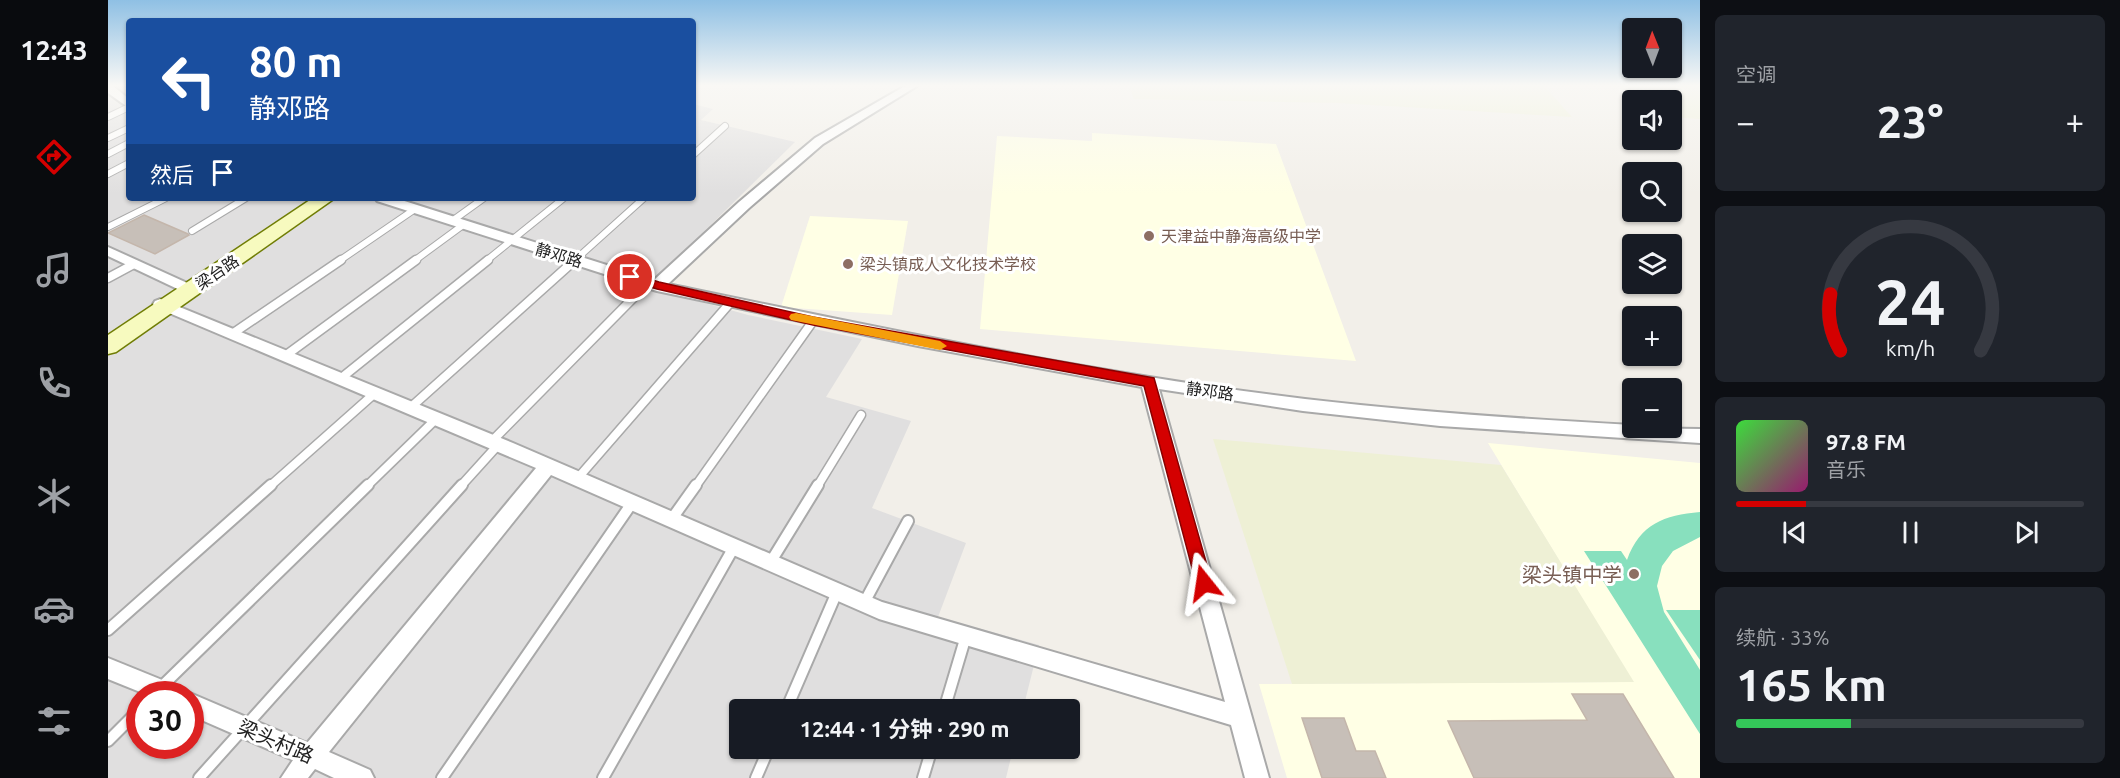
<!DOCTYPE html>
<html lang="zh">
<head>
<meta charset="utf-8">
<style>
	:root { --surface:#171b24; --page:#20242c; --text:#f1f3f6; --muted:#9ea1a6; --line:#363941; --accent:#d40000 }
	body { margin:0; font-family:Ubuntu,"Noto Sans SC",sans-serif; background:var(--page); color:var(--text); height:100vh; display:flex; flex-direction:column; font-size:22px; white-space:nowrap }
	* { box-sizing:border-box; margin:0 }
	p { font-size:20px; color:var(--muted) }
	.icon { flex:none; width:33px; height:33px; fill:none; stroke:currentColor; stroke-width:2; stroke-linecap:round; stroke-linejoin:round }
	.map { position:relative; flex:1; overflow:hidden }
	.sheet { display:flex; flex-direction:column; gap:15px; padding:15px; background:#0d0f14; width:420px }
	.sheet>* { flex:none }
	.banner { position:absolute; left:18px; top:18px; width:570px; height:183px; border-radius:6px; box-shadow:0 2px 4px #0004; background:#1a4fa0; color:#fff; overflow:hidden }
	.needle { width:39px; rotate:359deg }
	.buttons { position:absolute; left:1514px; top:18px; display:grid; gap:12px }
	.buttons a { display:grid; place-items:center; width:60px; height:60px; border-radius:6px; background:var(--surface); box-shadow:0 2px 4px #0004; font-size:30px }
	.speed { position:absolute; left:18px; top:681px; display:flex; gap:12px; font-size:30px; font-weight:700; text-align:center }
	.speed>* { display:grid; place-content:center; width:78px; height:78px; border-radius:50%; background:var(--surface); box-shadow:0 2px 4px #0004; line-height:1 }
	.speed .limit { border:9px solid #d22; background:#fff; color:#111 }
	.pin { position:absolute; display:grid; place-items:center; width:51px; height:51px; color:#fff; margin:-26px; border:3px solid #fff; border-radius:50%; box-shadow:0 2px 6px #0007 }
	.me { position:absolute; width:66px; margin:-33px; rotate:345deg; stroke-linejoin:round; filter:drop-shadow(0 0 4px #0008) }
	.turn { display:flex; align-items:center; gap:21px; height:126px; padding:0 24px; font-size:27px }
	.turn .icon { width:78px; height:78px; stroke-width:2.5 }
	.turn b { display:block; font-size:42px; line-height:51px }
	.then { display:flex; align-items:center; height:57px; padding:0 24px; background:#0003; gap:12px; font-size:22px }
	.big { font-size:45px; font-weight:700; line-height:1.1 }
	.sheet .tile { flex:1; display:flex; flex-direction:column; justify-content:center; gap:9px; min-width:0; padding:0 21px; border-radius:9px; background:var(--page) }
	.sheet .dial { align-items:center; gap:0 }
	.dial svg { height:156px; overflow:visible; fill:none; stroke:var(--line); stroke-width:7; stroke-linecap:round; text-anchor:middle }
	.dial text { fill:var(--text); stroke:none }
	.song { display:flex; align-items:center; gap:18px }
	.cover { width:72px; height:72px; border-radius:9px; background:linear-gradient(135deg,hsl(120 70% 55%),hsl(320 70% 35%)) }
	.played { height:6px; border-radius:3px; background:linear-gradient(90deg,var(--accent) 20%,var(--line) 20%) }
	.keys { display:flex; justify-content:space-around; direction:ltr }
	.heat { display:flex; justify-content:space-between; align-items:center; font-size:33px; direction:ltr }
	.charge { height:9px; border-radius:4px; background:linear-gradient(90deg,#34c759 33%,var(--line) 0) }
	.trip { position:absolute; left:621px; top:699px; width:351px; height:60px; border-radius:6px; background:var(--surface); box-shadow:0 2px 4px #0004; font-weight:700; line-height:60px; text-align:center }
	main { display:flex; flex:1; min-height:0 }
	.tab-bar { display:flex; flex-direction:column; width:108px; justify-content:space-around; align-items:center; background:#090b0e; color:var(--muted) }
	.tab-bar .icon { width:42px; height:42px }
	.tab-bar .on { color:var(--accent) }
	.tab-bar b { font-size:27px; color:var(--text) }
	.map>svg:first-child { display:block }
	.residential { fill:#e0dfdf; fill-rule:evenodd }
	.education { fill:#ffffe5 }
	.farmland { fill:#eef0d5 }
	.pitch { fill:#88e0be }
	.building { fill:#c7bfb8; stroke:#c4b6ab; stroke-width:1.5 }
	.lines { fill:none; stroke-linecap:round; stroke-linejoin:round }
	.lane-far2-casing { stroke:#a9a9a9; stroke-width:8 }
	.lane-far1-casing { stroke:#a9a9a9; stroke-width:11 }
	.lane-casing { stroke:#a9a9a9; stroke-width:14 }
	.street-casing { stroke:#a9a9a9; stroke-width:4 }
	.secondary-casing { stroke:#707d05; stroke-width:3 }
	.lane-far2 { stroke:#fff; stroke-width:6 }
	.lane-far1 { stroke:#fff; stroke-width:8 }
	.lane { stroke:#fff; stroke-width:10 }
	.street { fill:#fff; fill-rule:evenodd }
	.secondary { fill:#f7fabf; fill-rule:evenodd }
	.route { fill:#d40000; stroke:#8a0000; stroke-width:1.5 }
	.slow { fill:#f59e0b }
	.education-dot { fill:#8d6e63; stroke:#fff; stroke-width:2 }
	.labels { text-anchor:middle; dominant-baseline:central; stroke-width:6; stroke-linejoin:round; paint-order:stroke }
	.education-label { font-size:16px; fill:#785e54; stroke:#fff; text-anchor:start }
	.street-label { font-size:16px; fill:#222; stroke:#fff }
	.near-education-label { font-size:20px; fill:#785e54; stroke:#fff; text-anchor:end }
	.near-street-label { font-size:20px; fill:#222; stroke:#fff }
</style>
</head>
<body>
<main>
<nav class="tab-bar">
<b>12:43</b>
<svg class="icon on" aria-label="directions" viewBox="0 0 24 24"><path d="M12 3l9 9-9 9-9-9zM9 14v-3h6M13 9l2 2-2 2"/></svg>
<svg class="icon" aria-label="music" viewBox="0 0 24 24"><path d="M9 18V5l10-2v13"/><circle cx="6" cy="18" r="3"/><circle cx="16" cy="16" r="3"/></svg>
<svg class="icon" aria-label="phone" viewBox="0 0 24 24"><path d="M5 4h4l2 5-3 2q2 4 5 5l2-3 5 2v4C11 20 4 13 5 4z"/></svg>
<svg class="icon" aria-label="climate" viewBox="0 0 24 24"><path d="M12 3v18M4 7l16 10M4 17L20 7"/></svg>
<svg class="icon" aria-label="car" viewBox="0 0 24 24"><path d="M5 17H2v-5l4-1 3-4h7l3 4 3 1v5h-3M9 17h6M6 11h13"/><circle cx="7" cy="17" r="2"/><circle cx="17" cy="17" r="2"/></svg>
<svg class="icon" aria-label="filters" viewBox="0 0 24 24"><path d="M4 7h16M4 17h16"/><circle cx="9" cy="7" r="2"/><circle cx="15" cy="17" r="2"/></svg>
</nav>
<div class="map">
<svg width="1592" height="778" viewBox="0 0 1592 778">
	<rect width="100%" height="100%" fill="#f2efe9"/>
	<path class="residential" d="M0 86H21V198H585V104L605 109 593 120 687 142 558 269 543 288 640 315 754 339 718 397 803 421 764 508 858 543 830 617 931 645 915 709 632 710V748L905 749 898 778H0ZM32 694H82V746H32Z"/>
	<g class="education">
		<polygon points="984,133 1168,144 1248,361 872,329 889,136 984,141"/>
		<polygon points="702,216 800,221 784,315 673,307"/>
		<polygon points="1380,443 1592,463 1592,778 1179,778 1151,684 1525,682"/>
	</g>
	<g class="farmland">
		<polygon points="1021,86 1436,86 1464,117 1229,103 1026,99"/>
		<polygon points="1510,86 1592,86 1592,119 1563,117 1563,100 1527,100"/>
		<polygon points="1105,439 1393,465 1526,682 1184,684"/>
	</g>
	<g class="pitch">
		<path d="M1592 512V537L1565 551 1554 566 1549 586 1556 612 1592 670V734L1476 551H1513L1519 560C1532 524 1556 515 1592 512Z"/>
		<polygon points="1558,610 1592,610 1592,660"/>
	</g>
	<g class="building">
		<polygon points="36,215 80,234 81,235 47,254 0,233"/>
		<polygon points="1464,694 1515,694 1566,778 1366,778 1340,721 1479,720"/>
		<polygon points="1194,718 1236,718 1248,751 1267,751 1278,778 1214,778"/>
	</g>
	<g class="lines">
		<defs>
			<g id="lane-far2">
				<polyline points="0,117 21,107"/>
				<polyline points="0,138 21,128"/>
				<polyline points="0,154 21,143"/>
				<polyline points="585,155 617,126"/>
				<polyline points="0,174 21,163"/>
				<polyline points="344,221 376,198"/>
				<polyline points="0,227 58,198"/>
				<polyline points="84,231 138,198"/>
				<polyline points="231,261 307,209"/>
				<polyline points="306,261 355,225"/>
				<polyline points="378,261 456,198"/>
				<polyline points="466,261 536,198"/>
			</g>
			<g id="lane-far1">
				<polyline points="0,278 26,264"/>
				<polyline points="124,334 233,260"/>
				<polyline points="177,356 308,260"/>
				<polyline points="232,379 380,260"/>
				<polyline points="302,408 467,260"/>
				<polyline points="383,442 540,283"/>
				<polyline points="469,479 622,303"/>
				<polyline points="161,487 267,393"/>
				<polyline points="258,487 328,419"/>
				<polyline points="352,487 390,445"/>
				<polyline points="587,487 705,321"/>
				<polyline points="709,487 753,415"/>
			</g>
			<g id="lane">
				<polyline points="563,520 588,485"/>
				<polyline points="662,563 710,485"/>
				<polyline points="756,603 800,521"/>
				<polyline points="0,630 163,485"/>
				<polyline points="46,694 260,485"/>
				<polyline points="678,710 729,592"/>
				<polyline points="836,710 858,636"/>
				<polyline points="0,741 32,709"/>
				<polyline points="91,778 354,485"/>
				<polyline points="334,778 524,503"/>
				<polyline points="495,778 626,547"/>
				<polyline points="648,778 661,748"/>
				<polyline points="815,778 824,748"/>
			</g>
			<g id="street">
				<polygon points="0,86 5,86 21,99 21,108 0,93"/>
				<path d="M797 86H809L715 144 641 208 560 284C771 328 983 373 1197 399 1306 412 1415 419 1524 425V428L1592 429V443L1332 426 1195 411 1051 389 1161 778H1137L1123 725 771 619 443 475 221 752 262 770 266 778H226L207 769 200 778H173L185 760 82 715V694H79L82 693 199 743 428 468 47 307 45 304 47 301 52 299 405 443 774 602 1117 702 1034 387 810 346 549 291 269 201 267 198H287L546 280 631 202 707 138Z"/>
				<polygon points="0,247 88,287 90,290 88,293 78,293 0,256"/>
				<polygon points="0,658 69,686 72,694 37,694 0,679"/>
			</g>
			<polygon id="secondary" points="205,198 227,198 8,352 0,354 0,335"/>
		</defs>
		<use href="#lane-far2" class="lane-far2-casing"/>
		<use href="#lane-far1" class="lane-far1-casing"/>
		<use href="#lane" class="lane-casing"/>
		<use href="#street" class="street-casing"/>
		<use href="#secondary" class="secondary-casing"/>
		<use href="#lane-far2" class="lane-far2"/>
		<use href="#lane-far1" class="lane-far1"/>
		<use href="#lane" class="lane"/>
		<use href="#street" class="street"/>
		<use href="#secondary" class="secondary"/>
	</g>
	<linearGradient id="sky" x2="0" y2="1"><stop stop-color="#8fc0e4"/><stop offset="0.44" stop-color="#f9f8f5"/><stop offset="1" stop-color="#f9f8f5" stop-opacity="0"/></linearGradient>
	<rect width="1592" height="194" fill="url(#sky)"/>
	<polygon class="route" points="522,273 551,282 705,317 1046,378 1104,583 1102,588 1096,590 1090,588 1088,583 1036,386 705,325 549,289 518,280 516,277"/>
	<polygon class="slow" points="688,313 832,341 839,346 832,350 683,320 681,317 683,314"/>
	<g class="education-dot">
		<circle cx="1041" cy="236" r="6"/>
		<circle cx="740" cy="264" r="6"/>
		<circle cx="1526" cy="574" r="6"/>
	</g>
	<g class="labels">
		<g class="education-label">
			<text x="1053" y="236">天津益中静海高级中学</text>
			<text x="752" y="264">梁头镇成人文化技术学校</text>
		</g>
		<g class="street-label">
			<text transform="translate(451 255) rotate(17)">静邓路</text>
			<text transform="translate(109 272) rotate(-34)">梁台路</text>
			<text transform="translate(1102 391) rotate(8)">静邓路</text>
		</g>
		<g class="near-education-label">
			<text x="1514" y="574">梁头镇中学</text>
		</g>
		<g class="near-street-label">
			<text transform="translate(168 741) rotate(23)">梁头村路</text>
		</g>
	</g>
</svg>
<div class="buttons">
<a><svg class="needle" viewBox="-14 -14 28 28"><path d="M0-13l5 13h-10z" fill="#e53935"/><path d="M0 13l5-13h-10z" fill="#9ea1a6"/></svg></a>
<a><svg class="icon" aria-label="sound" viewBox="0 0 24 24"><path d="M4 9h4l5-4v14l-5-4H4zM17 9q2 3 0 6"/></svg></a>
<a><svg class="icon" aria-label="search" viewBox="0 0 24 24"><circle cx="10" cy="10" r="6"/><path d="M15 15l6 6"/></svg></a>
<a><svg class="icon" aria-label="layers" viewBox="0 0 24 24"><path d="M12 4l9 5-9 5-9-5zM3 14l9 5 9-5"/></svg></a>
<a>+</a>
<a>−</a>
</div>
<div class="speed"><div class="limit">30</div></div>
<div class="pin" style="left:522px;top:277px;background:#d93025"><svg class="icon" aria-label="arrive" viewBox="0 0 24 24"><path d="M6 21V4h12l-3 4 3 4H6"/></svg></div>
<svg class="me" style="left:1096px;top:583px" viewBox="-20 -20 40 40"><path d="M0-17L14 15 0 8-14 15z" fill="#d40000" stroke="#fff" stroke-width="4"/></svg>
<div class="trip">12:44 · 1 分钟 · 290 m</div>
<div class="banner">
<div class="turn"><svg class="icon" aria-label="left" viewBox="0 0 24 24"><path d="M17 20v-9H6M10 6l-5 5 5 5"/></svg><div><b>80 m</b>静邓路</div></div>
<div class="then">然后<svg class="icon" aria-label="arrive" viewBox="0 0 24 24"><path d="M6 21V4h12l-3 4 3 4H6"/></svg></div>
</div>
</div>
<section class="sheet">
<div class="tile"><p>空调</p>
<div class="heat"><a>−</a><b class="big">23°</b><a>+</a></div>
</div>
<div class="tile dial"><svg viewBox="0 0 100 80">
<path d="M14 69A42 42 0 1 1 86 69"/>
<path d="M14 69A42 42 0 0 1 9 40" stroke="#d40000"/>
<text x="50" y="56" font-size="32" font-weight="700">24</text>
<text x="50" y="72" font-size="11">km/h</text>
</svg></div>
<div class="tile">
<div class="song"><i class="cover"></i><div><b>97.8 FM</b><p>音乐</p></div></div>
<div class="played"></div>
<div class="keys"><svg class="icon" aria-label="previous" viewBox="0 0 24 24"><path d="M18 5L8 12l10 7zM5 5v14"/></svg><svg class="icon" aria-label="pause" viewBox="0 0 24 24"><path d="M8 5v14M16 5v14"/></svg><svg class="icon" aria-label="next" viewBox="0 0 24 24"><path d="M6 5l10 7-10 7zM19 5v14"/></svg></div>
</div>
<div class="tile"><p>续航 · 33%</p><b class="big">165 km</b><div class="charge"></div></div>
</section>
</main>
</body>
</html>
